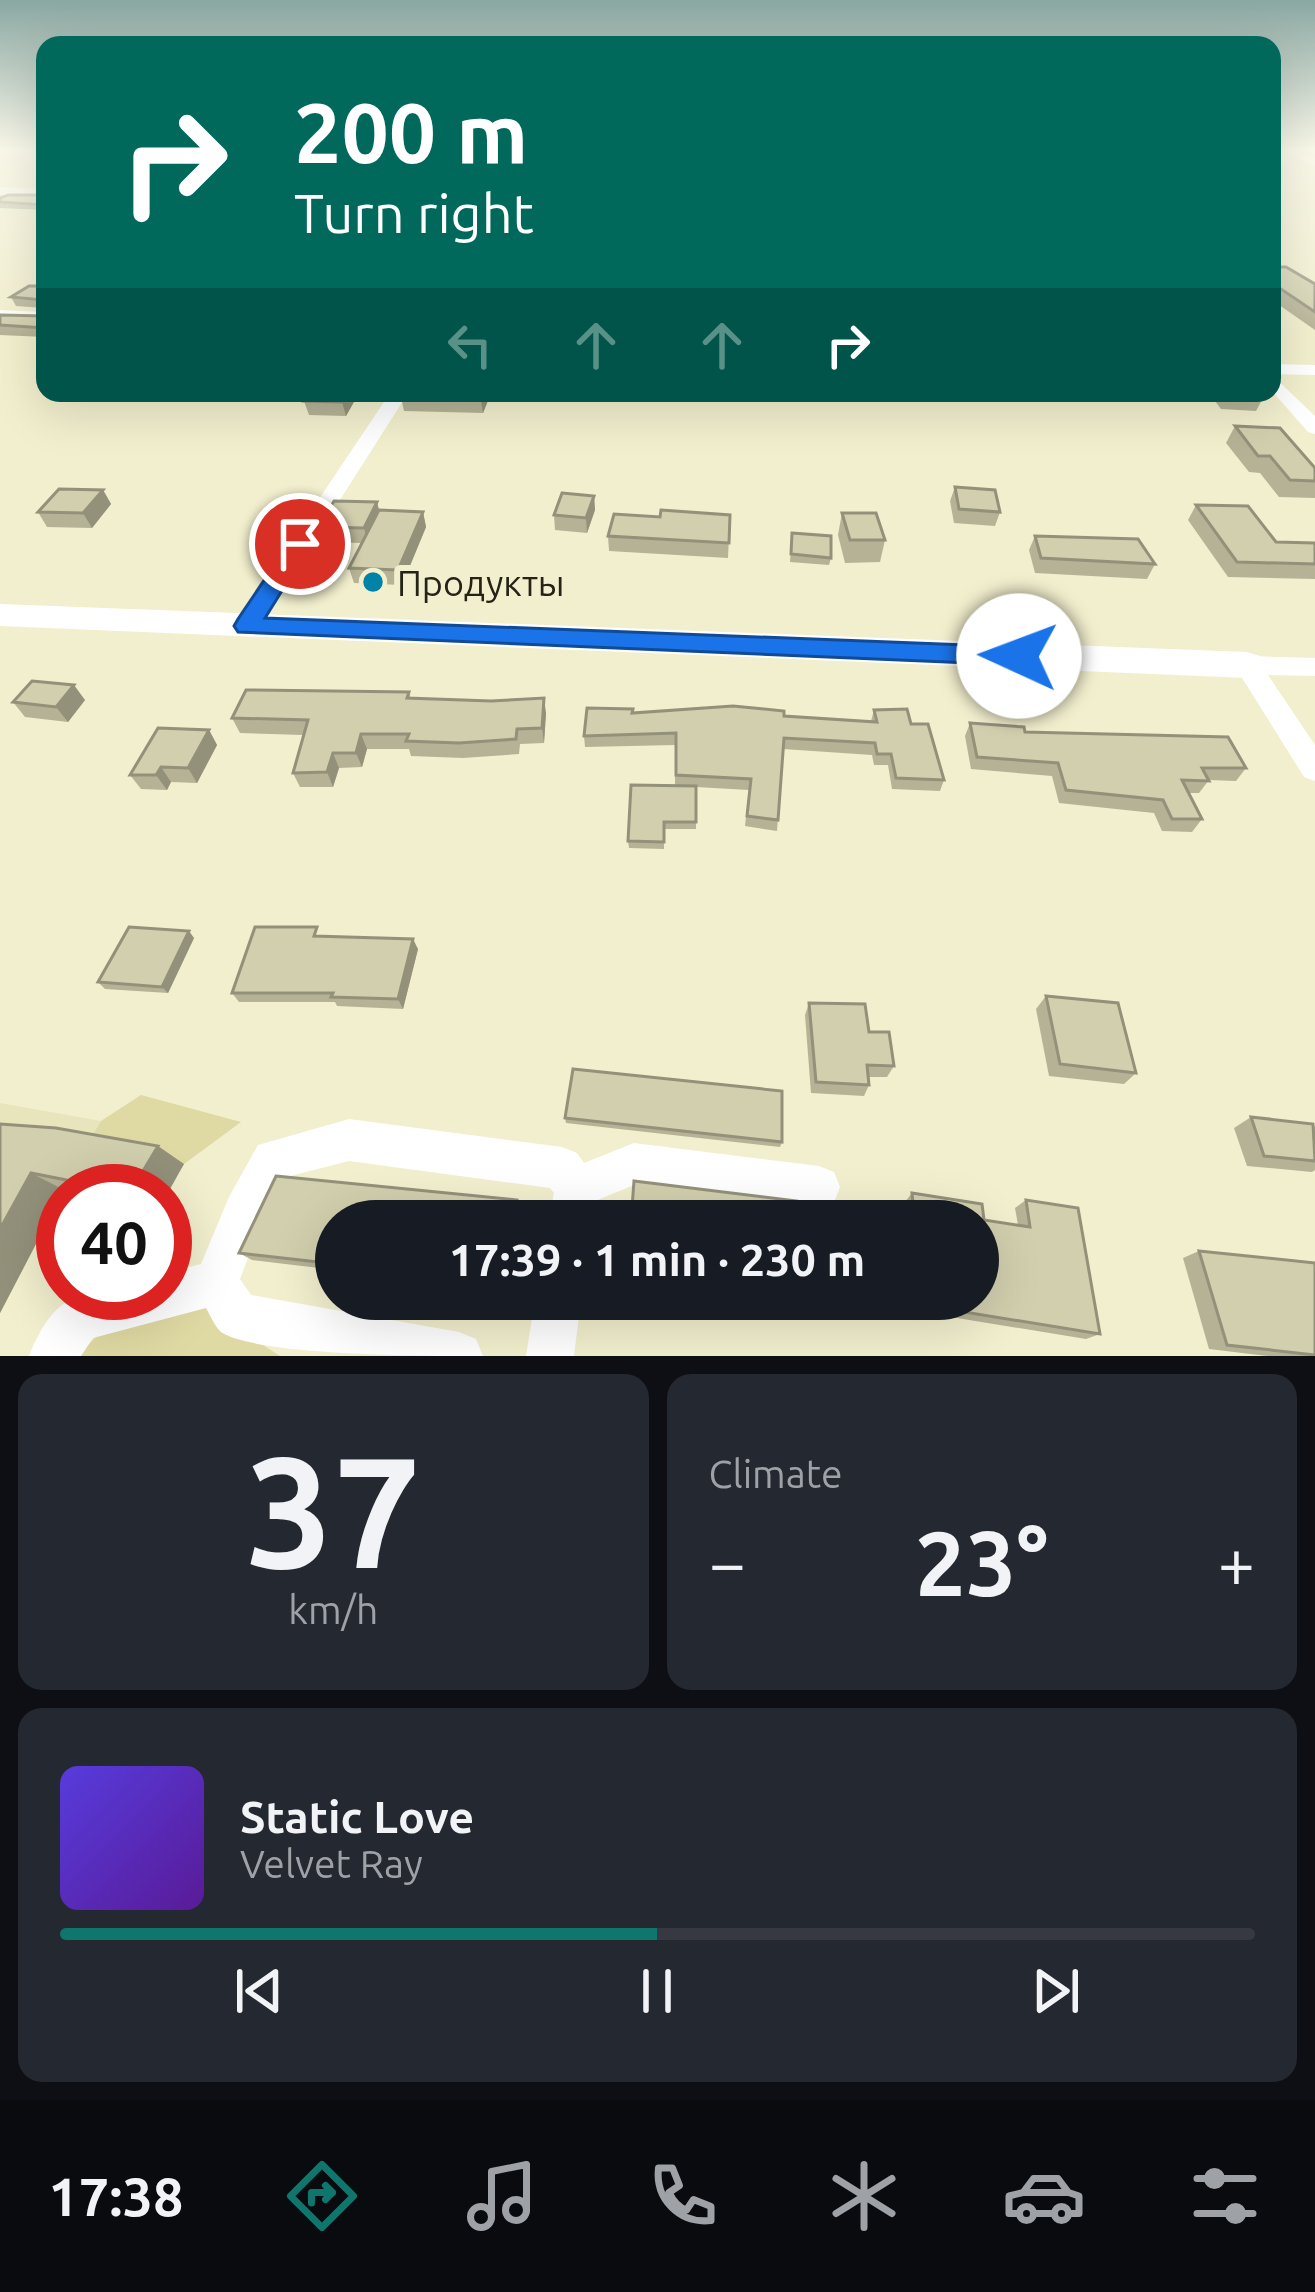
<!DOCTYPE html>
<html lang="en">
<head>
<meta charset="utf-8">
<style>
	:root { --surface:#171b24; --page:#242831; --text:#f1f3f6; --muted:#9ea1a6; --line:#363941; --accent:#0f766e }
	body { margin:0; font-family:Ubuntu,sans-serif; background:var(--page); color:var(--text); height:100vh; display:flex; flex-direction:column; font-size:45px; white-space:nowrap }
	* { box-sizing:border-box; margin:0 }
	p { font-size:39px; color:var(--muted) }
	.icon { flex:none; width:66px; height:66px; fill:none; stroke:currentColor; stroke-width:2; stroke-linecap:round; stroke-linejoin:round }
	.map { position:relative; height:1356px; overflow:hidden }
	.sheet { display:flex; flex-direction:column; gap:18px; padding:18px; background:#0d0f14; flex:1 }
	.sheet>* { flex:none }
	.guide { position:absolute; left:36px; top:36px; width:1245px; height:366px; border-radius:24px; box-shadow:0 12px 48px #0002; background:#00695c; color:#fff; overflow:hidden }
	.speed { position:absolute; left:36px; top:1164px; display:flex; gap:24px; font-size:60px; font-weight:700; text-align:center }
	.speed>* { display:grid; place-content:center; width:156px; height:156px; border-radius:50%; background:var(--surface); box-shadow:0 12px 48px #0002; line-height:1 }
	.speed .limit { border:18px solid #d22; background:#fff; color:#111 }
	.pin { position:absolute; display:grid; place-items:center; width:102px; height:102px; color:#fff; margin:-51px; border:6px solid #fff; border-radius:50%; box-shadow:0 3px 12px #0007 }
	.me { position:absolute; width:132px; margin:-66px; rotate:272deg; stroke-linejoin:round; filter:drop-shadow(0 0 9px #0008) }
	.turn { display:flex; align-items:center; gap:42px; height:252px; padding:0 60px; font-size:54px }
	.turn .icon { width:156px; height:156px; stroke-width:2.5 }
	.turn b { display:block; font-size:84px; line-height:102px }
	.lanes { display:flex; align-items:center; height:114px; padding:0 60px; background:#0003; justify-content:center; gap:60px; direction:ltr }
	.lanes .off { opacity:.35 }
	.big { font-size:90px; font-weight:700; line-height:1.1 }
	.sheet .widget { flex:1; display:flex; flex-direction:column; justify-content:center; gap:18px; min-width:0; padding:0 42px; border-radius:24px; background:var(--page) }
	.sheet .dial { align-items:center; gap:0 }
	.dial b { font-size:156px; line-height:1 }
	.song { display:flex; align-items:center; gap:36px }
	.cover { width:144px; height:144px; border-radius:18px; background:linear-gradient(135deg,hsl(250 70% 55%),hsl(270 70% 35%)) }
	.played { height:12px; border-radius:6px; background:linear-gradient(90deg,var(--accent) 50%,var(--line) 50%) }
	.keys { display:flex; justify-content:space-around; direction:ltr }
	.heat { display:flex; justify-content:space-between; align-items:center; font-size:66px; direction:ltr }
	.sheet .tiles { flex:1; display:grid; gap:18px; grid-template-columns:1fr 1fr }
	.widget:last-child { grid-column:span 2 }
	.trip { position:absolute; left:315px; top:1200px; width:684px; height:120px; border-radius:60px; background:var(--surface); box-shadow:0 12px 48px #0002; font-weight:700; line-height:120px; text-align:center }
	.tabs { display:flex; height:192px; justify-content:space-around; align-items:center; background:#090b0e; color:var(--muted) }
	.tabs .icon { width:84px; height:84px }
	.tabs .on { color:var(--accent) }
	.tabs b { font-size:54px; color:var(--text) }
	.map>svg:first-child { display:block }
	.built { fill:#e8e4bc }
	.green { fill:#dfd9a3 }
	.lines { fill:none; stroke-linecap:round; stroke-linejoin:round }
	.minor { fill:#fff; fill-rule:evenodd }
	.tertiary { fill:#fff; fill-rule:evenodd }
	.wall { fill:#b5b296 }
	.shaded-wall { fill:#93917a }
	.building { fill:#d2cfae; stroke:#93917a; stroke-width:3 }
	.route { fill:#1a73e8; stroke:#114b97; stroke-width:3 }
	.poi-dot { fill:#0083a6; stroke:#f2efce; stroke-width:4.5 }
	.labels { text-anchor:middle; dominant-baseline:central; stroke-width:12; stroke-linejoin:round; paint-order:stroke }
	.poi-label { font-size:36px; fill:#252317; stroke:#f2efce; text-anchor:start }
</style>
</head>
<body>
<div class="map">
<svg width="1315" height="1356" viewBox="0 0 1315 1356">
	<rect width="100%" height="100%" fill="#f2efce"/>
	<polygon class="built" points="0,1103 101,1121 0,1313"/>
	<g class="green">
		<polygon points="141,1095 241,1122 184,1164 86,1147 101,1121"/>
		<polygon points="202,1306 280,1356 77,1356 102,1331"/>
	</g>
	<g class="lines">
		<g class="minor">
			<polygon points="1284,151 1297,151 1315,159 1315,166"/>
			<polygon points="0,187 45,189 45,197 0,195"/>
			<polygon points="0,310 45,312 45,322 0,320"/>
			<polygon points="1272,364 1315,365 1315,375 1272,374"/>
			<polygon points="1272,375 1315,416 1315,434 1308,432 1272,391"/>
			<polygon points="390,393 408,393 256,632 238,632 234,626 238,620"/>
			<polygon points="1247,656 1315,658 1315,676 1268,675 1315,745 1315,781 1304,777 1234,665"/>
			<path d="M349 1119 562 1147 577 1153 584 1163 634 1143 819 1166 834 1172 840 1187 834 1202 819 1208 634 1185 595 1201 592 1221H548L554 1193 550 1188 349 1161 286 1177 261 1224 240 1279 251 1295 459 1332 476 1339 483 1356C433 1356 256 1356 221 1332 215 1327 210 1315 206 1308L93 1338 81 1356H29C61 1278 92 1293 165 1293V1273L201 1264 229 1197 258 1145Z"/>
			<polygon points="535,1299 581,1299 574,1356 526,1356"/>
		</g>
		<polygon class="tertiary" points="0,604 1247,652 1260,656 1265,665 1260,674 1247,678 0,626"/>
	</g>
	<g class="wall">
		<polygon points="45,195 45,210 0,208 0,198"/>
		<polygon points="1272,267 1315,284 1315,330 1272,300"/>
		<polygon points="45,286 45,337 0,335 0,315 43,316 43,308 16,306 11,297"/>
		<polygon points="310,393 359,393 346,416 309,415 304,401"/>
		<polygon points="400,393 491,393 483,413 404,411"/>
		<polygon points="1209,393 1259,393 1263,398 1256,411 1221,409"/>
		<polygon points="1235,426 1315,468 1315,498 1279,497 1260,473 1249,472 1226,443"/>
		<polygon points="955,487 1000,512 995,526 954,523 950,501"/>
		<polygon points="103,490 111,504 92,528 47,527 38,512"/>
		<polygon points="594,496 595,510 587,533 555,530 554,515"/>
		<polygon points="1196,505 1276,542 1315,543 1315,579 1228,577 1188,520"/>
		<polygon points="379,510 423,512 426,527 402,585 354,583 349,568 362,543 324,542 319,527"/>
		<polygon points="842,513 885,540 880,562 845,563 838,535"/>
		<polygon points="730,515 728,558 609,551 608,536 660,517"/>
		<polygon points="792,533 831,558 829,565 790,562"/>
		<polygon points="1035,536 1155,564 1147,579 1035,573 1029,550"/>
		<polygon points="409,692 411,699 546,713 544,743 520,744 519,754 463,758 411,756 409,749 367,749 362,767 339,768 333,787 300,787 293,773 304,735 240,733 232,718"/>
		<polygon points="85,700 68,722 25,717 13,702"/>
		<polygon points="874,710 911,724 944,780 940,791 892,789 888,765 874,765 872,755 783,749 777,831 745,826 749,790 696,787 696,829 664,829 664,849 629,848 628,841 675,785 675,745 585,747 584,736 784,716 871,721"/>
		<polygon points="970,723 1025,732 1246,768 1236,781 1209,780 1199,793 1188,793 1202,819 1192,832 1162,831 1154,813 1059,803 1052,776 971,769 965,736"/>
		<polygon points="209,730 217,745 197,783 171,782 167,790 141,789 130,775"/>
		<polygon points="323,936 418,949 403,1009 337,1006 335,1002 239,1002 232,993"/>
		<polygon points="194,938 168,993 105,989 98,982"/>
		<polygon points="1046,996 1136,1073 1124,1084 1049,1076 1036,1009"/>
		<polygon points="809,1003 869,1032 894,1066 887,1077 868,1077 869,1085 864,1096 811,1093 805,1015"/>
		<polygon points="1251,1117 1315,1127 1315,1170 1312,1172 1247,1166 1234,1128"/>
		<polygon points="565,1118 782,1142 780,1147 566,1123"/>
		<polygon points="0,1124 184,1164 165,1191 64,1190 0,1313"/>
		<polygon points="276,1176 517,1200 521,1208 519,1221 336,1221 336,1270 252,1260 239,1253"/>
		<polygon points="912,1193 984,1220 1018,1225 1015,1208 1026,1200 1100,1334 1086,1339 890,1307 890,1299 978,1299 978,1221 886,1221 886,1217 893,1209 905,1211 905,1202"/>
		<polygon points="1199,1251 1315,1263 1315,1356 1267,1356 1209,1349 1183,1258"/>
	</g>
	<g class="shaded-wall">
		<polygon points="347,393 359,393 346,416 342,402"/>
		<polygon points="480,393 491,393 483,413"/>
		<polygon points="103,490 111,504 92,528 83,513"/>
		<polygon points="594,496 595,510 587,533 586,518"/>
		<polygon points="377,502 381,517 368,543 364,528"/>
		<polygon points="423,512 426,527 402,585 398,570"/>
		<polygon points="74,685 85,700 68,722 56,707"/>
		<polygon points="544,698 546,713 544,743 542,728"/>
		<polygon points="209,730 217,745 197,783 188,768"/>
		<polygon points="361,734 367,749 362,767 356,753"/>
		<polygon points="333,753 339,768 333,787 327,772"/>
		<polygon points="161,767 171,782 167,790 156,775"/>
		<polygon points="189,931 194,938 168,993 162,987"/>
		<polygon points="413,939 418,949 403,1009 398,999"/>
		<polygon points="158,1146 184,1164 165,1198 165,1191 131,1191"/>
		<polygon points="31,1173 64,1190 0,1313 0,1229"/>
		<polygon points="517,1200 521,1208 519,1221 513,1221"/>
	</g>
	<g class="building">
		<polygon points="8,195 45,195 45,205 0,202 0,198"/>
		<polygon points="1272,267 1286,267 1315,284 1315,312 1272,283"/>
		<polygon points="29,286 45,286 45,328 0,325 0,315 43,316 44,300 11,297"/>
		<polygon points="310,393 347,393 342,402 304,401"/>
		<polygon points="1225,393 1259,393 1263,398 1228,396"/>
		<polygon points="1235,426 1280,428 1315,468 1315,481 1290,480 1270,456 1258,456"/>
		<polygon points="955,487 995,490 1000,512 959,509"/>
		<polygon points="59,489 103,490 83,513 38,512"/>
		<polygon points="562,493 594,496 586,518 554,515"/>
		<polygon points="334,501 377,502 364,528 319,527"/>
		<polygon points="1196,505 1248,506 1276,542 1315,543 1315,564 1237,562"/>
		<polygon points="379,510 423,512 398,570 349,568"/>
		<polygon points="661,510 730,515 729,543 608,536 614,514 660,517"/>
		<polygon points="842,513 876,513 885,540 850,540"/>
		<polygon points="792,533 831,536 831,558 791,554"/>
		<polygon points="1035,536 1138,539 1155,564 1041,558"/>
		<polygon points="32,681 74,685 56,707 13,702"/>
		<polygon points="246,690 409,692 407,698 491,701 544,698 542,728 517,729 516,739 459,743 406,741 409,734 361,734 356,753 333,753 327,772 293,773 308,720 232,718"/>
		<polygon points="733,706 784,711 784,716 877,722 874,710 907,709 911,724 928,724 944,780 896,778 891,754 877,754 875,743 784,738 778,820 747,816 751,779 676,775 676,733 584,736 587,708 633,709 632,713"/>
		<polygon points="970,723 1024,727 1025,732 1228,737 1246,768 1202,768 1209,781 1182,780 1202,819 1172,819 1163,800 1066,790 1058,763 977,757"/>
		<polygon points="158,728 209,730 188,768 161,767 156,775 130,775"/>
		<polygon points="631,785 696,786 696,822 664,822 664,842 628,841"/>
		<polygon points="129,927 189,931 162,987 98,982"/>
		<polygon points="255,927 317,927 314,936 413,939 398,999 331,997 333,993 232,993"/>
		<polygon points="1046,996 1118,1003 1136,1073 1060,1064"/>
		<polygon points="809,1003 865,1004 869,1032 889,1032 894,1066 867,1065 869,1085 816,1082"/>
		<polygon points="573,1069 782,1091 782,1142 565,1118"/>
		<polygon points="1251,1117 1313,1124 1315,1161 1264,1156"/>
		<polygon points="0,1124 56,1128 158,1146 131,1191 122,1191 31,1173 0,1229"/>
		<polygon points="276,1176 517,1200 513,1221 336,1221 336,1264 239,1253"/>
		<polygon points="634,1181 797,1201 798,1221 631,1221"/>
		<polygon points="912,1193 982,1204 984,1220 1030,1227 1026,1200 1078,1208 1100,1334 897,1301 897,1299 978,1299 978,1221 894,1221 893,1209 914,1213"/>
		<polygon points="1199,1251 1315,1263 1315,1355 1227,1345"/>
	</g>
	<linearGradient id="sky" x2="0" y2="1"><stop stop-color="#8aa7a2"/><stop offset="0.44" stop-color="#f9f8e9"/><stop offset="1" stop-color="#f9f8e9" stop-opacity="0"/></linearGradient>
	<rect width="1315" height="340" fill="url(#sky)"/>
	<polygon class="route" points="300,537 311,544 265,618 1019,647 1033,656 1019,665 238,632 234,626 238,619 292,539"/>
	<circle class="poi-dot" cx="373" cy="582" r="12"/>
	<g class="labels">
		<g class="poi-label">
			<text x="397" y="582">Продукты</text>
		</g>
	</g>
</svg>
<div class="speed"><div class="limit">40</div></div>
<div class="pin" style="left:300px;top:544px;background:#d93025"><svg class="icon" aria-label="arrive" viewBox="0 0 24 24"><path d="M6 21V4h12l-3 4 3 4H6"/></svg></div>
<svg class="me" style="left:1019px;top:656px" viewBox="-20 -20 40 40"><circle r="19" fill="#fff"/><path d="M0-13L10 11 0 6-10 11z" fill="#1a73e8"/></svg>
<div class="trip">17:39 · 1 min · 230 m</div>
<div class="guide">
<div class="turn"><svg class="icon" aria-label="right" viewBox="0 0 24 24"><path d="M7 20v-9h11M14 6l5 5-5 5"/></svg><div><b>200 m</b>Turn right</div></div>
<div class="lanes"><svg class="icon off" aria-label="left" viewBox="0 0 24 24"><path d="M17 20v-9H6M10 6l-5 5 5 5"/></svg><svg class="icon off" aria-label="ahead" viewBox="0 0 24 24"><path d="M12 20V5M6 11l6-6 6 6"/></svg><svg class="icon off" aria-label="ahead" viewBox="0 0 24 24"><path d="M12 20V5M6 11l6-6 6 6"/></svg><svg class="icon" aria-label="right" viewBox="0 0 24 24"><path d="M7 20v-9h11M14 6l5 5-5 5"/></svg></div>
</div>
</div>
<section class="sheet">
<div class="tiles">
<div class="widget dial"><b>37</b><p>km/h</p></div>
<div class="widget"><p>Climate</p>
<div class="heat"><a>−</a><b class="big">23°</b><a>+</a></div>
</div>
<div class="widget">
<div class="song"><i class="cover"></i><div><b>Static Love</b><p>Velvet Ray</p></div></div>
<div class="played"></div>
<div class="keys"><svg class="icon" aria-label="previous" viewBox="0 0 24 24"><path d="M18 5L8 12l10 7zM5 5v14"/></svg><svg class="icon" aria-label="pause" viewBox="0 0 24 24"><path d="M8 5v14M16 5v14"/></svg><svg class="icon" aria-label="next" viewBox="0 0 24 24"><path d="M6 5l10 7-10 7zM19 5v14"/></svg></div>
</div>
</div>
</section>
<nav class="tabs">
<b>17:38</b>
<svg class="icon on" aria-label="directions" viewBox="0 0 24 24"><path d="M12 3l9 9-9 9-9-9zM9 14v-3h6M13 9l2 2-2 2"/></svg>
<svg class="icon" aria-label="music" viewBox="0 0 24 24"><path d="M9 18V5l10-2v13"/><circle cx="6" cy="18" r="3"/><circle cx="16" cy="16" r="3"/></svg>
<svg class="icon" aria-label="phone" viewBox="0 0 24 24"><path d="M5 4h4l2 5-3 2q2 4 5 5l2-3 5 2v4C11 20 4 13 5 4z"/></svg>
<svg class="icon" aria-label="climate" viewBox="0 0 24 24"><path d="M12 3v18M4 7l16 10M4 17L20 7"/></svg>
<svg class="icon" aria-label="car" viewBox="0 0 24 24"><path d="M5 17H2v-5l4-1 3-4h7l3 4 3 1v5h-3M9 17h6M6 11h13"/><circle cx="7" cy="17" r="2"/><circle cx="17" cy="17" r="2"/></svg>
<svg class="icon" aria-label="filters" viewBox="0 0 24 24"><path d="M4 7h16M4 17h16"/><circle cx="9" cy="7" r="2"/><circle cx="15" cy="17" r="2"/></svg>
</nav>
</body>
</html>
